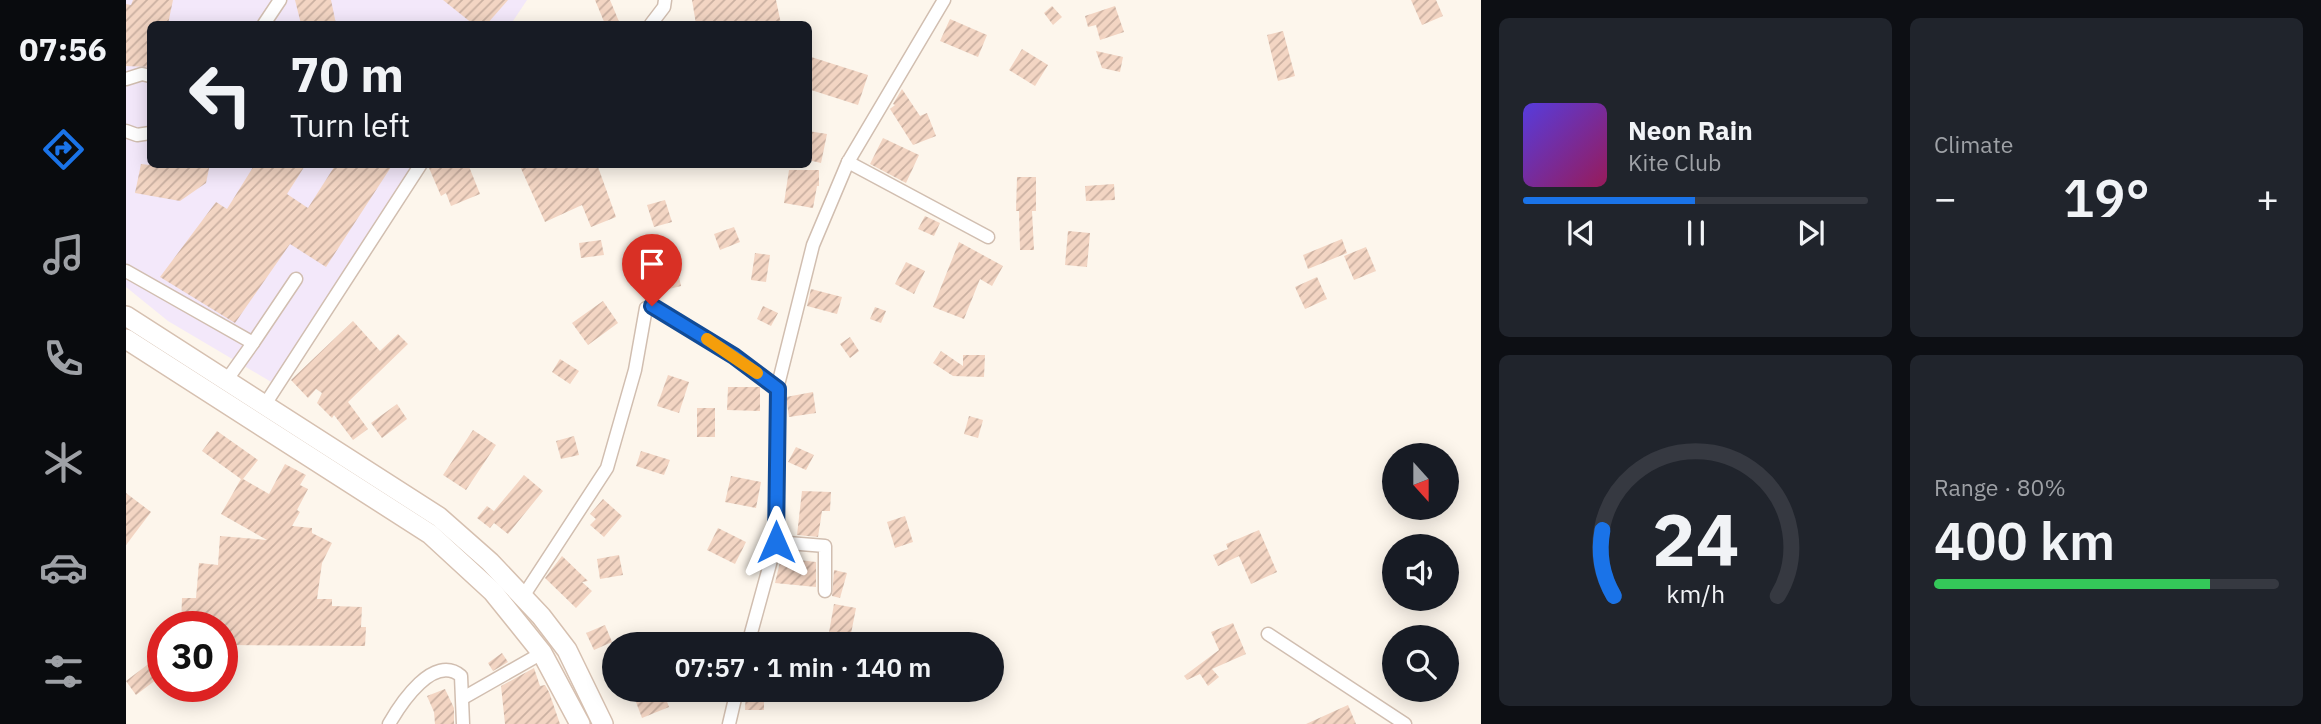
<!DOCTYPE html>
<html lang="en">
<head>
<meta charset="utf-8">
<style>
	:root { --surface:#171b24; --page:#20242c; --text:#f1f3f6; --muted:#9ea1a6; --line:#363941; --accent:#1a73e8 }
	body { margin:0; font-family:"IBM Plex Sans",sans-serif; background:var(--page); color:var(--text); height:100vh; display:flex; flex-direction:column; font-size:26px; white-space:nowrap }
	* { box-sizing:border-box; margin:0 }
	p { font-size:23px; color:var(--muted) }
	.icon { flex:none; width:38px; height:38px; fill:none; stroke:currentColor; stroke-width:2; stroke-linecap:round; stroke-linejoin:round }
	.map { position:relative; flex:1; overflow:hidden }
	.sheet { display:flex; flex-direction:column; gap:18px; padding:18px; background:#0d0f14; width:840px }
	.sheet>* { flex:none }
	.banner { position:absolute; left:21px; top:21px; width:665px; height:147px; border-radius:10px; box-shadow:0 4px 18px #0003; background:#171b24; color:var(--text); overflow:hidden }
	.needle { width:46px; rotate:159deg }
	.buttons { position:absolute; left:1256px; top:443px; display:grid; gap:14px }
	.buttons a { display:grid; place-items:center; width:77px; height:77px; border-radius:50%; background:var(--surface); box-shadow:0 4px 18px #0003; font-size:35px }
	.speed { position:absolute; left:21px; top:611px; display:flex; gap:14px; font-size:35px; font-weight:700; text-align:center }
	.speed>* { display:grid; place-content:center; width:91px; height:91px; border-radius:50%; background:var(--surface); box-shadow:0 4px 18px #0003; line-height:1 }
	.speed .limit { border:10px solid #d22; background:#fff; color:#111 }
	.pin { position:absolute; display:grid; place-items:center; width:60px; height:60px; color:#fff; margin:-72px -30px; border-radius:50% 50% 50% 0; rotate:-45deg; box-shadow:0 0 7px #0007 }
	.pin .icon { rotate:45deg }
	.me { position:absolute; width:77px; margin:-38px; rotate:0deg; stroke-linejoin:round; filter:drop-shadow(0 0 5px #0008) }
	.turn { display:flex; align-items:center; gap:24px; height:147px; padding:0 28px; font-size:32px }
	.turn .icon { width:91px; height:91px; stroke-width:2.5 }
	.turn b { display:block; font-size:49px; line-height:60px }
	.big { font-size:52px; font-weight:600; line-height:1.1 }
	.sheet .widget { flex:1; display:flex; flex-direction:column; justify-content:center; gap:10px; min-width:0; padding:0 24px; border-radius:10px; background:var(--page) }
	.sheet .dial { align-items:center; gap:0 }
	.dial svg { height:182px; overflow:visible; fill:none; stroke:var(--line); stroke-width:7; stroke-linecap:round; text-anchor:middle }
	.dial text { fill:var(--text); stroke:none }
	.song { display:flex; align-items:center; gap:21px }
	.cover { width:84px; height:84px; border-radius:10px; background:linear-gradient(135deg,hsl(250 70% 55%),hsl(330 70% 35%)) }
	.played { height:7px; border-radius:4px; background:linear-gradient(90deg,var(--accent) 50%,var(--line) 50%) }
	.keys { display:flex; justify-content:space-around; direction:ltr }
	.heat { display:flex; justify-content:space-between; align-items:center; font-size:38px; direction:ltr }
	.charge { height:10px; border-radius:5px; background:linear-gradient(90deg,#34c759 80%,var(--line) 0) }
	.sheet .tiles { flex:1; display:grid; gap:18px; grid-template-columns:repeat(2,1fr) }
	.trip { position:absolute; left:476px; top:632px; width:402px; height:70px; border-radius:35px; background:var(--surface); box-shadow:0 4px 18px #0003; font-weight:600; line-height:70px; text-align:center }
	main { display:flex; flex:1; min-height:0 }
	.tabs { display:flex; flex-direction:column; width:126px; justify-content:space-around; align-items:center; background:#090b0e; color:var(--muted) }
	.tabs .icon { width:49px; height:49px }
	.tabs .selected { color:var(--accent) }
	.tabs b { font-size:32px; color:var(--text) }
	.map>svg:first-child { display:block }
	.education { fill:#f3e8fa }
	.building { fill:url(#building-hatch) }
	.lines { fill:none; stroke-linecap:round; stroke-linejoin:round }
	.street-casing { stroke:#d1beb0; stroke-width:15 }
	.secondary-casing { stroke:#d6c0b0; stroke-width:22 }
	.street { stroke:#fff; stroke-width:12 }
	.secondary { stroke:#fff; stroke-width:19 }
	.route-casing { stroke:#114b97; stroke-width:18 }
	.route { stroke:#1a73e8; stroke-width:12 }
	.slow { stroke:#f59e0b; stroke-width:12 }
</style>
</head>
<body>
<main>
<nav class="tabs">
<b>07:56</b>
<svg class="icon selected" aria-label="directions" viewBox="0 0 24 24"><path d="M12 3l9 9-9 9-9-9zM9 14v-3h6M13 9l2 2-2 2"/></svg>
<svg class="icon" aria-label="music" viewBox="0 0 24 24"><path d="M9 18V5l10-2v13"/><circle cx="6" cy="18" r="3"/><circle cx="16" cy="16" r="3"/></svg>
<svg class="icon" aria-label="phone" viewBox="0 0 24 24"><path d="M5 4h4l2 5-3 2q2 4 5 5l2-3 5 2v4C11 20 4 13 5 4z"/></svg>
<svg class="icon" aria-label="climate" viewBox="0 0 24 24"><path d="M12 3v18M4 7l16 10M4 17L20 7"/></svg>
<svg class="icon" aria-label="car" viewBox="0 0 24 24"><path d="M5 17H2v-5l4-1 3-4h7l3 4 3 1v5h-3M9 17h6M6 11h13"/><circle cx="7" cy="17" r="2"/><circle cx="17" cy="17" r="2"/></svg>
<svg class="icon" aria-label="filters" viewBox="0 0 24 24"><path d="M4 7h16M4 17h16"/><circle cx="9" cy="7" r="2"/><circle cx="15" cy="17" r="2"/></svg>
</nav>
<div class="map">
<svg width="1355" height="724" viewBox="0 0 1355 724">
	<defs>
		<pattern id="building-hatch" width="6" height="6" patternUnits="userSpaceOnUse" patternTransform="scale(1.75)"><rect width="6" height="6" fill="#f3d5c3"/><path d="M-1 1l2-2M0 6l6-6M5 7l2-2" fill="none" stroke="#cab0a1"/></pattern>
	</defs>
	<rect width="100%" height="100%" fill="#fdf6ec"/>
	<polygon class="education" points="0,0 401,0 385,24 24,24 24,164 291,165 147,383 42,321 0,287"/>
	<g class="building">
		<polygon points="7,0 47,0 42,24 24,24 24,67 0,66 0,4 5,5"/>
		<polygon points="169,0 205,0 210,24 175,24"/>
		<polygon points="317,0 382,0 361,24 347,24"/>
		<polygon points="469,0 484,0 494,24 479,24"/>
		<polygon points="566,0 650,0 655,24 570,24"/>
		<polygon points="1285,0 1310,0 1317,16 1296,25"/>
		<polygon points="926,6 936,17 927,25 918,13"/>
		<polygon points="989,6 998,32 974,40 970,25 962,27 959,16"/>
		<polygon points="824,19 861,35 852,57 814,41"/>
		<polygon points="1157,31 1169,76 1152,81 1141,35"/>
		<polygon points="896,49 922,65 909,86 883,70"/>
		<polygon points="970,51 997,57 994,72 976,68"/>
		<polygon points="682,56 742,75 732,105 682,89"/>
		<polygon points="776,89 794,116 801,113 810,136 787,145 764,109 769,105 767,104"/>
		<polygon points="682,131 701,134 695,163 682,160"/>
		<polygon points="757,138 793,155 780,183 744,164"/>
		<polygon points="15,164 41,167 39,164 84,164 80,183 54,201 9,193"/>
		<polygon points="129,164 180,164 161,194 182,208 210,164 267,164 200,267 164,244 109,323 34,277 90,202 101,209"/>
		<polygon points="304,164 342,164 354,194 325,206 320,193 315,196 303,168"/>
		<polygon points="393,164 471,164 490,217 465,227 456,205 419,222"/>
		<polygon points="663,170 693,170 693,186 691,186 687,208 658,203"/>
		<polygon points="891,177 910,177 910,211 906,211 908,250 894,250 893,211 890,211"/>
		<polygon points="988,184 989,200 960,201 959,186"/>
		<polygon points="539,200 546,222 528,227 521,205"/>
		<polygon points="799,216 814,223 808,236 792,229"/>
		<polygon points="608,227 614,242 594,250 588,234"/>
		<polygon points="942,231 964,233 961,267 939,265"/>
		<polygon points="1216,239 1221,253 1182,269 1177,255"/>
		<polygon points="475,240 478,255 455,258 453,243"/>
		<polygon points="833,242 877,266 866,286 854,279 838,319 807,307"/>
		<polygon points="1240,247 1250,271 1228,280 1218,256"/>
		<polygon points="629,253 644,255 640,282 625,280"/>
		<polygon points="780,262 799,271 788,294 769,284"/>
		<polygon points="550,263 555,286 535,291 529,267"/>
		<polygon points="1191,277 1201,299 1179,309 1169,287"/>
		<polygon points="685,289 716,297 711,314 681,306"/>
		<polygon points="477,301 492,323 462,345 446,323"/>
		<polygon points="637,306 652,313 645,326 631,319"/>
		<polygon points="749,307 760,311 755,323 744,319"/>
		<polygon points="227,321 254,351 272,334 282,344 222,402 242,429 227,440 208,415 206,418 191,403 196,393 190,389 182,398 165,380"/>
		<polygon points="724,337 733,351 724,358 714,344"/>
		<polygon points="815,351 837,366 837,355 859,355 858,377 827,376 807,363"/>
		<polygon points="434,359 453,371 444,384 426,372"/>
		<polygon points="542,375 563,382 553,413 531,406"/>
		<polygon points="602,387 634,387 634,411 601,410"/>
		<polygon points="687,392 690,413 663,417 660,397"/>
		<polygon points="271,404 281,419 256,438 245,423"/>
		<rect x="571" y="408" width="18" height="29"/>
		<polygon points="843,416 857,420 852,438 838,434"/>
		<polygon points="347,430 370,445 340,490 317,475"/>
		<polygon points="91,431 132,460 117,479 143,494 159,464 180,475 174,485 182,489 171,510 174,512 166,526 186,528 186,533 206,543 196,563 191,599 206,599 206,606 236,607 235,627 240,627 239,646 96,645 96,626 55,626 56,598 70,598 73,563 92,565 94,536 141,540 95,514 115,479 76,451"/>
		<polygon points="448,436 453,455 435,459 430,441"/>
		<polygon points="670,447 688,455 680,470 662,462"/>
		<polygon points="515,451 544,460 538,475 510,466"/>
		<polygon points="398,475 417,491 382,534 368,523 364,528 351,518 361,506 368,511"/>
		<polygon points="605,476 635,482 630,508 599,502"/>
		<polygon points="676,491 705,492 704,511 696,511 692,537 671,535"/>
		<polygon points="0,493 25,512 0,545"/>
		<polygon points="477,499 496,516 478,537 464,525 470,519 464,514"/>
		<polygon points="779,516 787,542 769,548 761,522"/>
		<polygon points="592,528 620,542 609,564 581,550"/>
		<polygon points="1133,530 1151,572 1125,584 1113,556 1092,566 1087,555 1102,549 1100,544"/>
		<polygon points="493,555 497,575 474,579 471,559"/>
		<polygon points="436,556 462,581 456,582 466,591 450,608 419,578"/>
		<polygon points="655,558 690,562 690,587 649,583"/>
		<polygon points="708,570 721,573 714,598 706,596"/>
		<polygon points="708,604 730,608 723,644 701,644"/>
		<polygon points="1107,623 1120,654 1086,669 1093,677 1082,686 1074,674 1061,680 1058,676 1093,650 1085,632"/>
		<polygon points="479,625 486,642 468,650 460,633"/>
		<polygon points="376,653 382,662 367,671 362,663"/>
		<polygon points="25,662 35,676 10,695 0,681"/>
		<polygon points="408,668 414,686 419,685 423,692 434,724 379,724 375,686"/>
		<polygon points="319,689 328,708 328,724 309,724 308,712 301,696"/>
		<polygon points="620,690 638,690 638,710 619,710"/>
		<polygon points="537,691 543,707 516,718 510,702"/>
		<polygon points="1222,705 1230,724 1180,724"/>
	</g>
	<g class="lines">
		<defs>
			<g id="street">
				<polyline points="138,24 154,0"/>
				<polyline points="525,24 538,7 539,0"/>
				<polyline points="0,79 16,74 24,76"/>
				<polyline points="0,131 11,135 24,133"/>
				<polyline points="722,162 862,237"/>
				<polyline points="0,271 127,343 170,279"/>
				<polyline points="100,381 127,343"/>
				<polyline points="138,406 295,164"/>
				<polyline points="650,542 699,546 699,591"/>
				<polyline points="398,595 481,468 509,370 520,308 526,306 608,356 651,389"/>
				<polyline points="1142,634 1279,724"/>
				<polyline points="622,644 650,542 651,389 687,245 722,162 818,0"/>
				<polyline points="337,698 416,653"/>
				<path d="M263 724C275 703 308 653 335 676L337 724"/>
				<polyline points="603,724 611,690"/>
			</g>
			<g id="secondary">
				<polyline points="0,316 313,517 364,562 415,616 441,650 477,724"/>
				<polyline points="0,339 304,534 367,592 416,653 454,724"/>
			</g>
		</defs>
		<use href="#street" class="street-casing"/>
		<use href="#secondary" class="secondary-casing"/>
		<use href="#street" class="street"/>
		<use href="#secondary" class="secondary"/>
	</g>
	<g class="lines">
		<defs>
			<polyline id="route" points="526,306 608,356 652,389 650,542"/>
		</defs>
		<use href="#route" class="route-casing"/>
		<use href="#route" class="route"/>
		<polyline class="slow" points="581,339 631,373"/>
	</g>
</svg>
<div class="buttons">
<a><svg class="needle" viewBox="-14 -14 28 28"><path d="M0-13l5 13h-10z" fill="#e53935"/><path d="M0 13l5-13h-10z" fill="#9ea1a6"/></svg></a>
<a><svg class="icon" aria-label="sound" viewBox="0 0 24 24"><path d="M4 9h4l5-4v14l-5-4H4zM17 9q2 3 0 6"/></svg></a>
<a><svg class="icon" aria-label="search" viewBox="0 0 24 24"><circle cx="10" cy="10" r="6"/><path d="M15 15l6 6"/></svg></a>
</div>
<div class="speed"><div class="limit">30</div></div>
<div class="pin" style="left:526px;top:306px;background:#d93025"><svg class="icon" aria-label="arrive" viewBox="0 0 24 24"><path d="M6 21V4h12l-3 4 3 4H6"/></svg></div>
<svg class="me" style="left:650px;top:542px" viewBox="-20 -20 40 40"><path d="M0-17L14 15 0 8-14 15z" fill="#1a73e8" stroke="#fff" stroke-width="4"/></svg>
<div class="trip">07:57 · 1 min · 140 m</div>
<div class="banner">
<div class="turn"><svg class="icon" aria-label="left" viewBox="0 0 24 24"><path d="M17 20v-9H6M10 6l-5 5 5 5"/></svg><div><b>70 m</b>Turn left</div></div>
</div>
</div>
<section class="sheet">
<div class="tiles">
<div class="widget">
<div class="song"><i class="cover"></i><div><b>Neon Rain</b><p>Kite Club</p></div></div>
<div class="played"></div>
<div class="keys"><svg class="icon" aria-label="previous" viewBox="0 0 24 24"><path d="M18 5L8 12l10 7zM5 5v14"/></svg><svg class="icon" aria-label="pause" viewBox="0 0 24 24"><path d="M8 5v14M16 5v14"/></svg><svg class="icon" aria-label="next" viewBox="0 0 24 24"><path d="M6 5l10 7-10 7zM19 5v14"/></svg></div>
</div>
<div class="widget"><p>Climate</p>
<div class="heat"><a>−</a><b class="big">19°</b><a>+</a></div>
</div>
<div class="widget dial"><svg viewBox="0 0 100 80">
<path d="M14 69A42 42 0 1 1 86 69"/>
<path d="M14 69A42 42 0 0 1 9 40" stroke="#1a73e8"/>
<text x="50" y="56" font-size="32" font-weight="700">24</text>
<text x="50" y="72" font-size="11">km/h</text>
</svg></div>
<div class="widget"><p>Range · 80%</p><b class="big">400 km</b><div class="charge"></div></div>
</div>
</section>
</main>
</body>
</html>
